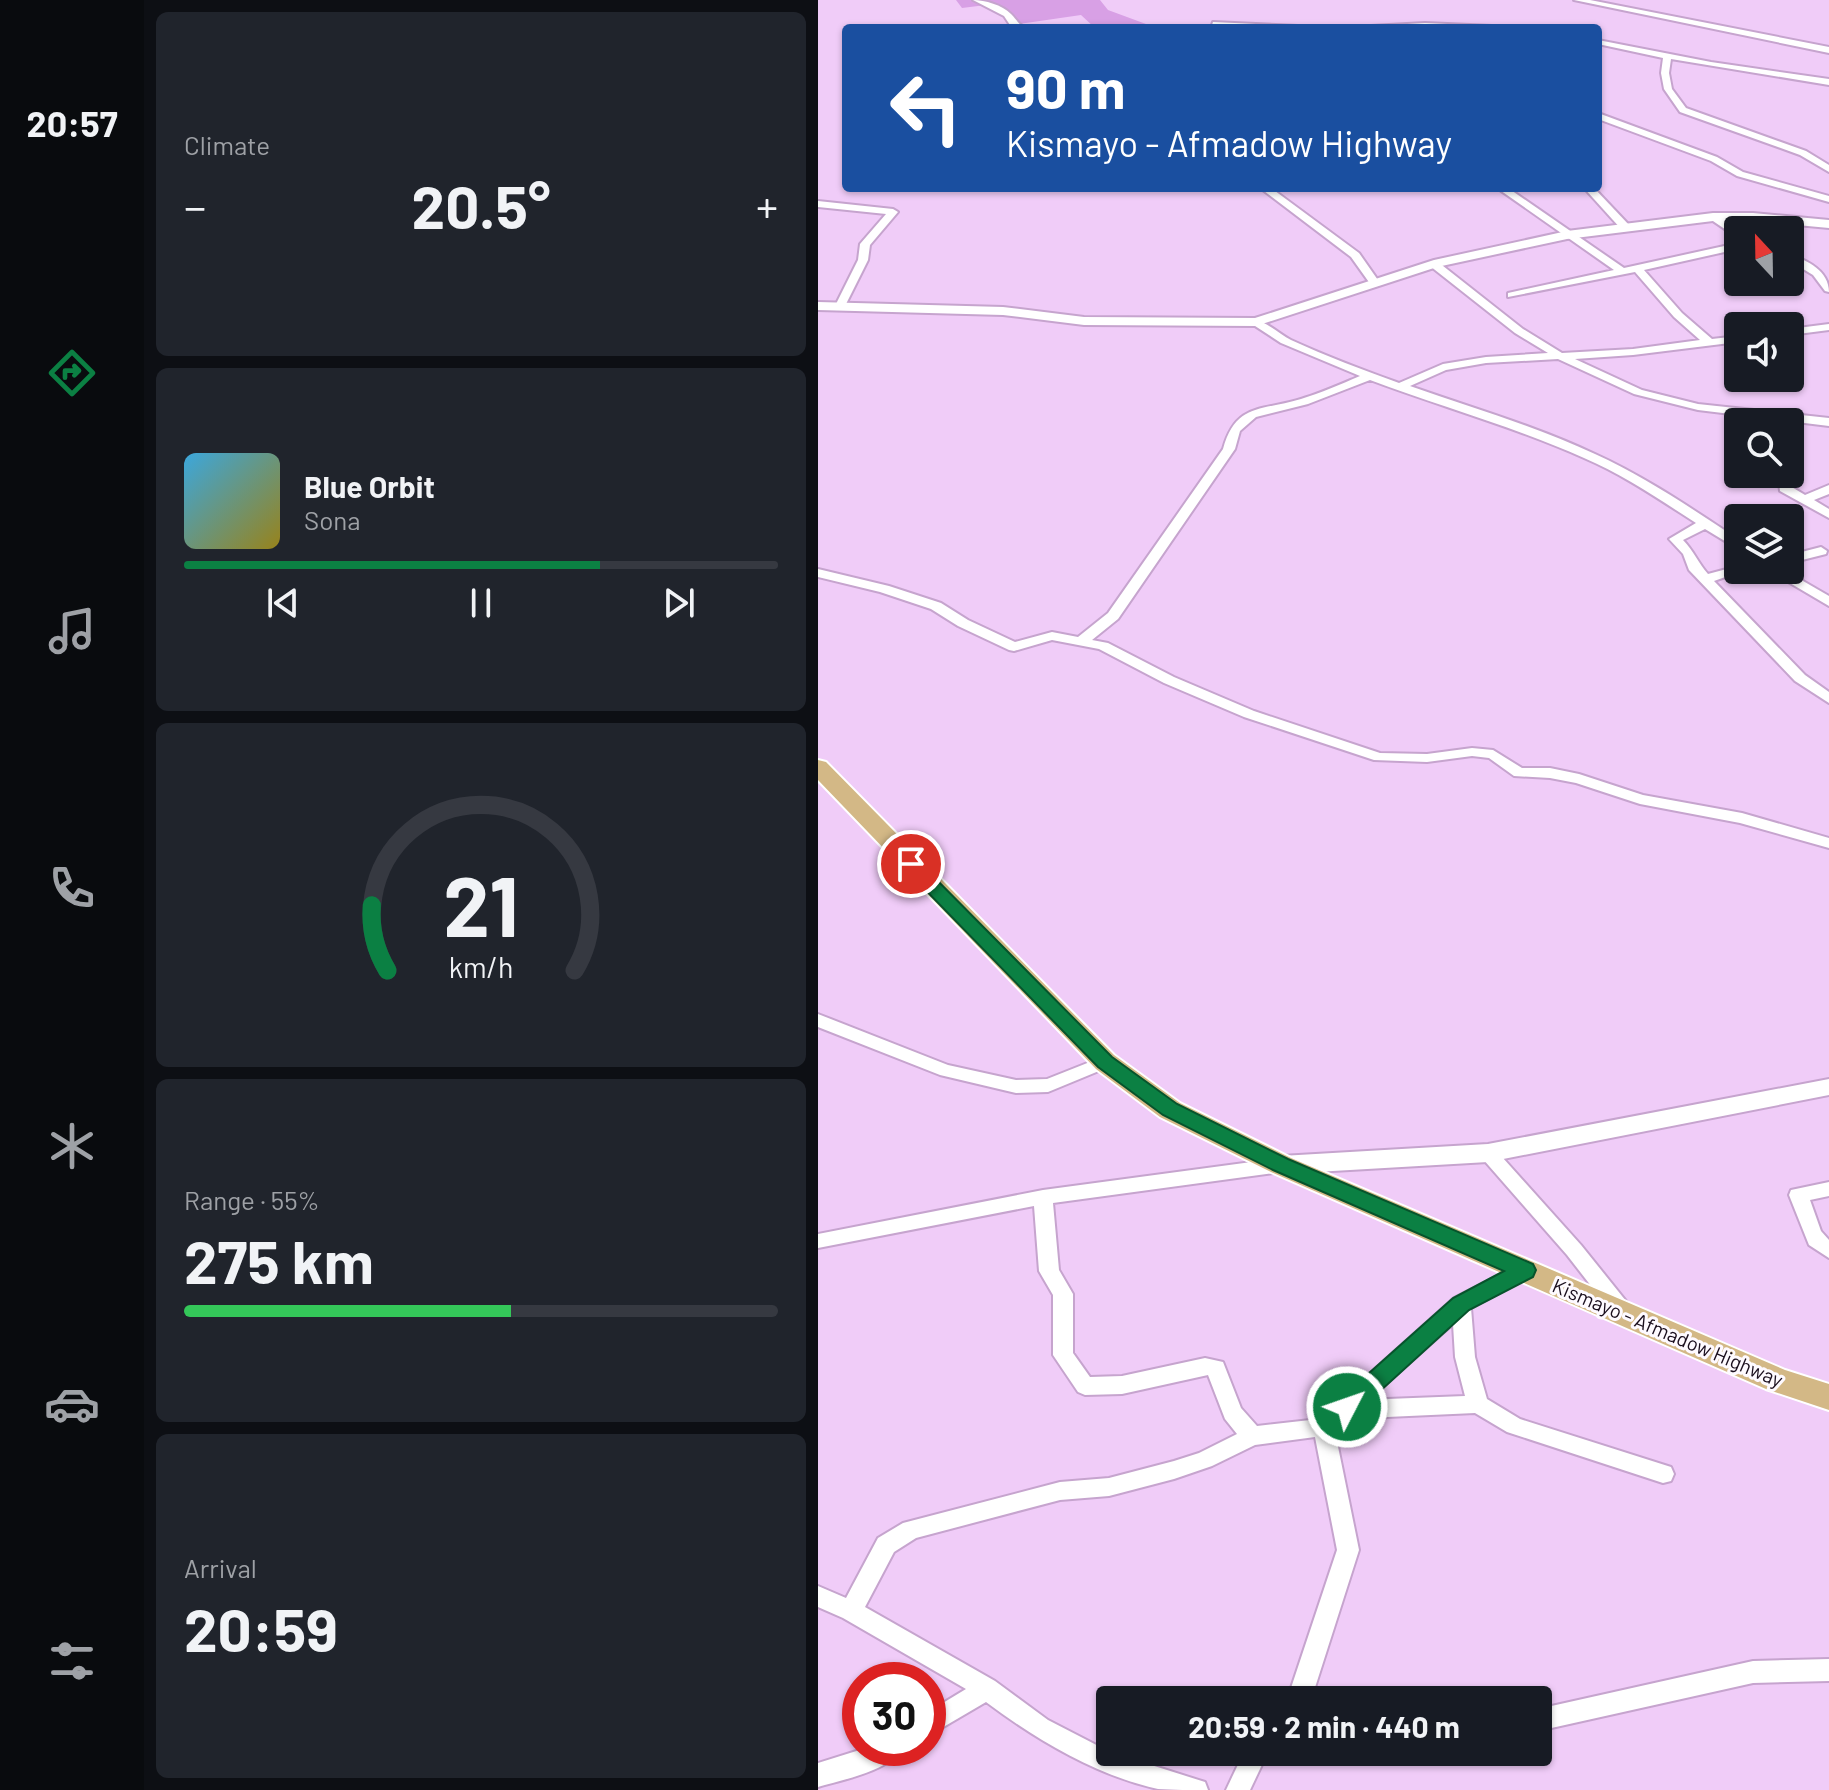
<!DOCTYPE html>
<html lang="en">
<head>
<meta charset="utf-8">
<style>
	:root { --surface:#171b24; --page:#20242c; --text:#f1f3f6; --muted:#9ea1a6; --line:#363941; --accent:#0b8043 }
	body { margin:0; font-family:Barlow,sans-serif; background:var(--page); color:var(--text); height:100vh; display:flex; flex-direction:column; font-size:30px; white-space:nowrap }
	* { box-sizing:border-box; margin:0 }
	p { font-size:26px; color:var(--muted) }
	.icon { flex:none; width:44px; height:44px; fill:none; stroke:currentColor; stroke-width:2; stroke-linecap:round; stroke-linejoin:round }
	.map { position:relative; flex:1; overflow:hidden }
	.sheet { display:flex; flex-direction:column; gap:12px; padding:12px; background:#0d0f14; width:674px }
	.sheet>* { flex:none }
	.top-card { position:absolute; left:24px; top:24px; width:760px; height:168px; border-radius:8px; box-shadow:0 2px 6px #0004; background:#1a4fa0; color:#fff; overflow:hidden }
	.needle { width:52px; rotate:338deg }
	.controls { position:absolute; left:906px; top:216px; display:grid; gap:16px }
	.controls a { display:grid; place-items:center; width:80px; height:80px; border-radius:8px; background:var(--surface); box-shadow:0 2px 6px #0004; font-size:40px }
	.speed { position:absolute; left:24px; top:1662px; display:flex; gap:16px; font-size:40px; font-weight:700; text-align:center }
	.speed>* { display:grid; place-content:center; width:104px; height:104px; border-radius:50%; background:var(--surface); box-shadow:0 2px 6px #0004; line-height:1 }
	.speed .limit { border:12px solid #d22; background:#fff; color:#111 }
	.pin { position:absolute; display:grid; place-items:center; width:68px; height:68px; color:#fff; margin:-34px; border:4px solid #fff; border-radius:50%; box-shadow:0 2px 8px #0007 }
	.me { position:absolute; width:88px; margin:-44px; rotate:49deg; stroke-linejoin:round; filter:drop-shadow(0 0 6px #0008) }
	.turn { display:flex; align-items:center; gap:28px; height:168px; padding:0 32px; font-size:36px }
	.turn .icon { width:104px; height:104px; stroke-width:2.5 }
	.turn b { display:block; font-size:56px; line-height:68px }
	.big { font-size:60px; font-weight:700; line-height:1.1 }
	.sheet .card { flex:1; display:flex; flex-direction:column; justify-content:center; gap:12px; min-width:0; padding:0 28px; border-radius:12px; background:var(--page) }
	.sheet .dial { align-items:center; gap:0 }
	.dial svg { height:208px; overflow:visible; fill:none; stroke:var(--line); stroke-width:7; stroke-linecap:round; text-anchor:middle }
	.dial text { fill:var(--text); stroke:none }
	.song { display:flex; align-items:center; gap:24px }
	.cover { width:96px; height:96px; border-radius:12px; background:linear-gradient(135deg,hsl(200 70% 55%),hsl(50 70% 35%)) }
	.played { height:8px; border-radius:4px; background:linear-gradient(90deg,var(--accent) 70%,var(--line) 70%) }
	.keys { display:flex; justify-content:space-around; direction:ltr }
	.heat { display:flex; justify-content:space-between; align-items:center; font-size:44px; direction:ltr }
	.charge { height:12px; border-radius:6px; background:linear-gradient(90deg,#34c759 55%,var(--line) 0) }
	.trip { position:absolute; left:278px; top:1686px; width:456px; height:80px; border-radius:8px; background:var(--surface); box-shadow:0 2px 6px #0004; font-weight:700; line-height:80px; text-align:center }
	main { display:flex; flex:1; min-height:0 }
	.dock { display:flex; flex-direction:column; width:144px; justify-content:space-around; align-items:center; background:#090b0e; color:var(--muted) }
	.dock .icon { width:56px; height:56px }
	.dock .on { color:var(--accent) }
	.dock b { font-size:36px; color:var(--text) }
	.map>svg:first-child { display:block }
	.green { fill:#d8a0e5 }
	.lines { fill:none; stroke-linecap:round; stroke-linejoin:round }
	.minor-casing { stroke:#c6a4ce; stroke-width:4 }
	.tertiary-casing { stroke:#c6a4ce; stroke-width:4 }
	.primary-casing { stroke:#fff; stroke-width:4 }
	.minor { fill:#fff; fill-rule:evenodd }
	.tertiary { fill:#fff; fill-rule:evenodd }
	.primary { fill:#d3b886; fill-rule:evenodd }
	.route { fill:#0b8043; stroke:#07532c; stroke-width:2 }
	.labels { text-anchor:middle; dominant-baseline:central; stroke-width:6; stroke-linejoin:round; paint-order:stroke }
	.street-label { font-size:20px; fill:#1a0e1d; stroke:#fefaff }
</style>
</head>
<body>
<main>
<nav class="dock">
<b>20:57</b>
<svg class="icon on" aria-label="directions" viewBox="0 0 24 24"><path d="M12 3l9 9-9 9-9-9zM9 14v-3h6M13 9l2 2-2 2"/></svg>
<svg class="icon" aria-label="music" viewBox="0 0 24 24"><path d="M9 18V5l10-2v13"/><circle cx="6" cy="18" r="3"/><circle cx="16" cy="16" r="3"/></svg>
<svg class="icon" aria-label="phone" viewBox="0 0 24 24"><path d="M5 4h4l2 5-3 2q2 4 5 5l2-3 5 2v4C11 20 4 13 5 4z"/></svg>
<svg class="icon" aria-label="climate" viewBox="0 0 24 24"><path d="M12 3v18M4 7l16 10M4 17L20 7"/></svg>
<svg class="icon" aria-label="car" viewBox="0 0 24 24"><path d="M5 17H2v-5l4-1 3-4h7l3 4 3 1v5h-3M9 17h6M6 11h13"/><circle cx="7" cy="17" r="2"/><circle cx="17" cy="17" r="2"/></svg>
<svg class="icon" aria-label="filters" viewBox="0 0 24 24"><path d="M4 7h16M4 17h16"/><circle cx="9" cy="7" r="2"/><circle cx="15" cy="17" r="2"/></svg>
</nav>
<section class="sheet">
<div class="card"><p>Climate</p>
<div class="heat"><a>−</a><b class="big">20.5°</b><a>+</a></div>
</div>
<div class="card">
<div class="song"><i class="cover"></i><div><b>Blue Orbit</b><p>Sona</p></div></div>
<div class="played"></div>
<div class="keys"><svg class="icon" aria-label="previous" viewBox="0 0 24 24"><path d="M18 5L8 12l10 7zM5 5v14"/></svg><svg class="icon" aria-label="pause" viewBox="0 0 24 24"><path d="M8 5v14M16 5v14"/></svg><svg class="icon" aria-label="next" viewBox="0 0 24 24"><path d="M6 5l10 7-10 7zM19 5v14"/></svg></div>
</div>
<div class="card dial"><svg viewBox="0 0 100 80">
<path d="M14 69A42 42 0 1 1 86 69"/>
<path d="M14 69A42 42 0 0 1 8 44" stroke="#0b8043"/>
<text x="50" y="56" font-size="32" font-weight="700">21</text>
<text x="50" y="72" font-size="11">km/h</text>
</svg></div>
<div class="card"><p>Range · 55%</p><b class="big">275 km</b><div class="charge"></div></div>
<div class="card"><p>Arrival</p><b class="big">20:59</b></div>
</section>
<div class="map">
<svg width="1011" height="1790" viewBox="0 0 1011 1790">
	<rect width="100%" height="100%" fill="#f0ccf8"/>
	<polygon class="green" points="138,0 282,0 290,10 328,24 307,28 277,28 263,15 201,24 168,5 144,8"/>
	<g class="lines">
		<defs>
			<g id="minor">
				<path d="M155 0C167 0 184 5 193 14 199 20 200 24 207 28H194L186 16Z"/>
				<polygon points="756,0 772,0 1011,47 1011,53"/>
				<polygon points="395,22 480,26 484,28 393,28"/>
				<polygon points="607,23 674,26 678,28 549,28 553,26"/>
				<polygon points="780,40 893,62 1011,79 1011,85 853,59 851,73 854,89 868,108 988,151 1011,165 1011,172 982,155 862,112 846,89 843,73 845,58 780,44"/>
				<polygon points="780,113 899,157 925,172 1011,196 1011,202 919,176 893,161 780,119"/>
				<polygon points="442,188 453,188 541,253 562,283 561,285 553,285 533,257"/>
				<path d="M679 188H690L806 268 920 243V249L826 270 864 313 894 339 920 336V342L815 355 757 359 824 390 880 404 1011 418V426L880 410 816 394 740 359 668 363 628 370 592 386C654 408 718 426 777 454 828 477 874 509 920 539V549L887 529 865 540C876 551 880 563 890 574L920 566V570H927L896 581 987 675 1011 692V703L977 681 871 570 865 554 851 539 878 523C842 500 806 475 766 458 697 427 621 406 552 380L490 404 438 417 422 431 417 449 300 619 274 640 290 643 356 677 436 711 562 753 609 754 654 748 675 750 704 768H732L761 774 825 795 924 813 1011 838V848L922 823 822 804 758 783 732 778 696 776 671 758 654 756 609 762 556 760 426 717 346 683 281 649 234 640 196 651 191 650 140 626 113 609 62 592 0 577V569L71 586 123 603 150 620 197 642 234 632 260 637 290 613 405 449C418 402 445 411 483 399 503 393 523 384 542 376L463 343 434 324V320C446 319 461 334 473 340 508 356 545 370 581 383L625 364 668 357 730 353 697 333 612 266V262H620L705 329 744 353 815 349 882 340 856 317 817 272 690 297V293L796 270Z"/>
				<polygon points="766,188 776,188 812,226 812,230 804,230"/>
				<polygon points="0,201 75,209 80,212 52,245 50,260 28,304 23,307 18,304 40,260 42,244 68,214 0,207"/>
				<polygon points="895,214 920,230 920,238 892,219 890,217"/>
				<path d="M972 254C990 261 1011 271 1011 292L1007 291 995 275 972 261Z"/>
				<polygon points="1011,324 1011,330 972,335 972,329"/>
				<polygon points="960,474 972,474 972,486 987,495 1011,485 1011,494 996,500 1011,509 1011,518 962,491"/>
				<polygon points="1003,547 1009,551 1008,554 972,563 972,555"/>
				<polygon points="950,570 966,570 1011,596 1011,606"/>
				<polygon points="0,1014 130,1065 198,1080 229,1079 287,1056 293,1058 296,1062 293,1066 230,1092 198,1093 122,1075 0,1027"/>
				<polygon points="670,1146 676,1148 763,1245 812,1306 815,1312 812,1318 805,1320 798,1318 749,1255 664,1158 661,1153 664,1148"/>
				<path d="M463 1158 470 1160 472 1165 470 1170 463 1172 235 1203 241 1270 255 1294V1353L272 1377 304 1376 387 1358 405 1362 423 1408 439 1426 501 1419 636 1298 707 1262 714 1265 717 1270 714 1275 653 1308 657 1357 669 1399 702 1419 853 1467 856 1474 853 1481 845 1483 689 1432 657 1413 569 1417 517 1432 541 1550 493 1700H469L519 1550 497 1437 437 1445 394 1466 356 1479 291 1496 242 1500 98 1538 76 1552 47 1607 177 1681 230 1720 292 1752 387 1782 390 1790C374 1790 355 1790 340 1789 277 1775 219 1740 168 1702L110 1736V1712L148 1689 25 1618 0 1607V1586L28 1598 60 1538 85 1523 242 1482 291 1478 356 1461 381 1453 419 1434 407 1419 390 1375 304 1394 267 1395 260 1392 235 1355V1295L221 1271 216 1206 0 1248V1234L225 1190ZM635 1324 637 1357 647 1396 569 1399 542 1407Z"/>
				<polygon points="1011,1182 1011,1196 992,1200 1003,1231 1011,1240 1011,1258 991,1245 971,1195 973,1190"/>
				<polygon points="1011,1659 1011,1681 935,1683 720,1731 720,1709 935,1661"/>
				<path d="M48 1748H83C73 1771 23 1780 0 1787V1763Z"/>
				<polygon points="426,1752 450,1752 432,1790 408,1790"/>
			</g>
			<g id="tertiary">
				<polygon points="895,213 935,213 1011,220 1011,228 935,221 895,221 749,239 619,267 438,326 266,325 185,315 0,310 0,302 185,307 266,317 437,318 616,260 749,231"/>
				<polygon points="1011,1079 1011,1095 670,1162 463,1174 455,1171 451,1165 455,1159 463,1156 670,1144"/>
			</g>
			<polygon id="primary" points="0,760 8,762 296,1055 362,1103 473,1158 967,1370 1011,1384 1011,1410 948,1389 453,1172 342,1117 278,1069 0,780"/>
		</defs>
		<use href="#minor" class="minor-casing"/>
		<use href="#tertiary" class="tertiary-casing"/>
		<use href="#primary" class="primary-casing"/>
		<use href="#minor" class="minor"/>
		<use href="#tertiary" class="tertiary"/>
		<use href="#primary" class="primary"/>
	</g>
	<polygon class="route" points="93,859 99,860 294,1057 359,1104 470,1159 715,1264 718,1270 715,1277 651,1310 537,1414 529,1417 521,1414 517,1407 521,1400 635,1298 686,1271 455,1170 345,1115 280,1067 86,868 84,864"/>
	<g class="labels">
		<g class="street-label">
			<text transform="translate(850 1332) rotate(23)">Kismayo - Afmadow Highway</text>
		</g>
	</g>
</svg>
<div class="controls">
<a><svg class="needle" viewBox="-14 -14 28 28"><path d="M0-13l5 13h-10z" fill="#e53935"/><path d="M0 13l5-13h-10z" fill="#9ea1a6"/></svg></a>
<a><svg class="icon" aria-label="sound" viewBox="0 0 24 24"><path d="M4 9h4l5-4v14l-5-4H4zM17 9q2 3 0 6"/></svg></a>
<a><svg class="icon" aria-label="search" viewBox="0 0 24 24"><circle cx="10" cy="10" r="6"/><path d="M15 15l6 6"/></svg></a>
<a><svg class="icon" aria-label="layers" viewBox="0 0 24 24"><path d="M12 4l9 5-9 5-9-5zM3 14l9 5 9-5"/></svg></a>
</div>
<div class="speed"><div class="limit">30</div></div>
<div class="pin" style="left:93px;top:864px;background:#d93025"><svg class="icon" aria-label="arrive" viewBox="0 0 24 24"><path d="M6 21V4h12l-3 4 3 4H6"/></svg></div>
<svg class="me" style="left:529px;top:1407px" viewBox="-20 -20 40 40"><circle r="17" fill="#0b8043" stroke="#fff" stroke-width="3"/><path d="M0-11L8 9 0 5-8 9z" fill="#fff"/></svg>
<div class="trip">20:59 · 2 min · 440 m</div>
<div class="top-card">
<div class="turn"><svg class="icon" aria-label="left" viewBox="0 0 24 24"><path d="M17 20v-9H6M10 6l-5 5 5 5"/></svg><div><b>90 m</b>Kismayo - Afmadow Highway</div></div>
</div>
</div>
</main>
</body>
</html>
